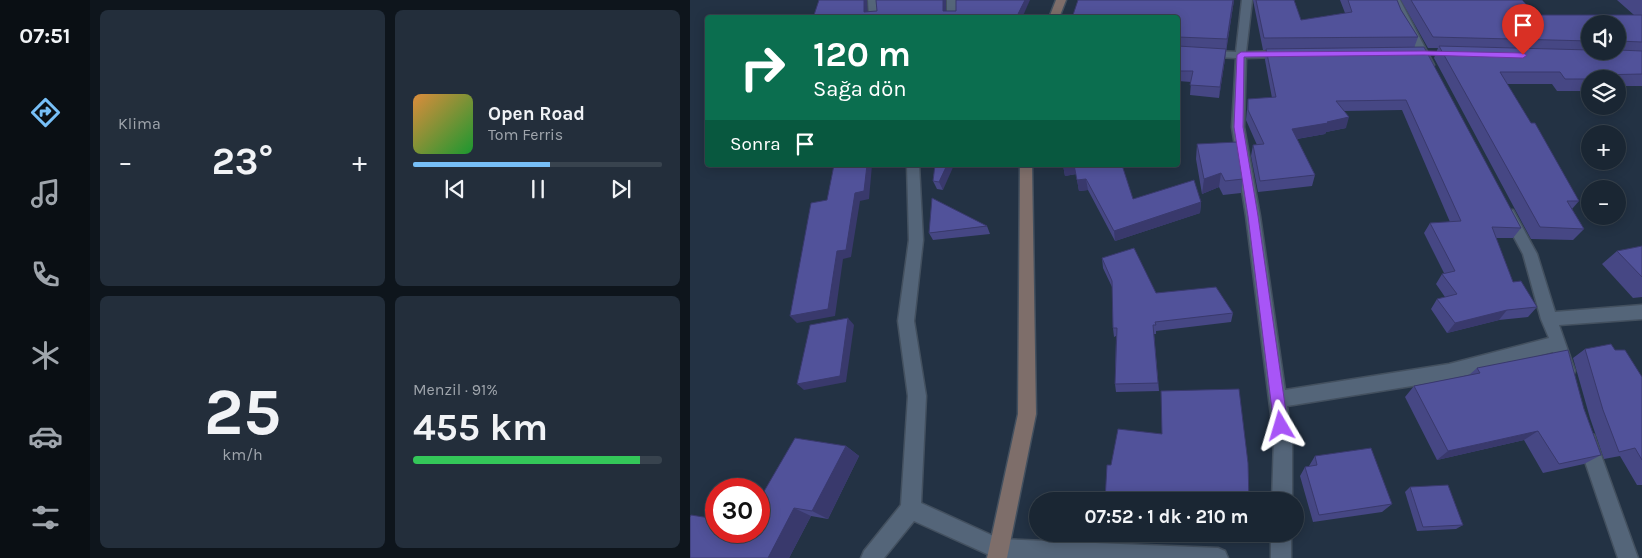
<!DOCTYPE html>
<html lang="tr">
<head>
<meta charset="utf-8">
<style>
	:root { --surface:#1a2633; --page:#232e3b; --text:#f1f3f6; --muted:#9fa5ac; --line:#38434e; --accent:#77bff7 }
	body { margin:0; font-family:Karla,sans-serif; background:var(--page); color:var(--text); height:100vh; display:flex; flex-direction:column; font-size:19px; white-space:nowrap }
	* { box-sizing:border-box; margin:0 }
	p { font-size:16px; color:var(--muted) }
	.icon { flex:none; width:28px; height:28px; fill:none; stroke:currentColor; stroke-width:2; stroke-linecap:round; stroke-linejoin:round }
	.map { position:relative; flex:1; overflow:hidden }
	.side { display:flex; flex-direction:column; gap:10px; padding:10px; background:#0e151c; width:600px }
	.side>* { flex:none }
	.banner { position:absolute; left:15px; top:15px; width:475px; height:152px; border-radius:5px; box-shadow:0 2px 12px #0003,0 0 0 1px var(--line); background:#0b6e4f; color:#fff; overflow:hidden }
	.tools { position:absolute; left:891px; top:15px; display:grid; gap:10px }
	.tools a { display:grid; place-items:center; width:45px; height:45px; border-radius:50%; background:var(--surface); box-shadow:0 2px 12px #0003,0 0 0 1px var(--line); font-size:25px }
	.speed { position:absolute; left:15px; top:478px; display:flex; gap:10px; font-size:25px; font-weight:700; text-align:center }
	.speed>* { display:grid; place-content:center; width:65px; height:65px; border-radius:50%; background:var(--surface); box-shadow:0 2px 12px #0003,0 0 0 1px var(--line); line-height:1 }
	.speed .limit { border:8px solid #d22; background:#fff; color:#111 }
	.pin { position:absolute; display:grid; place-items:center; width:42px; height:42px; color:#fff; margin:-51px -21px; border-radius:50% 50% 50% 0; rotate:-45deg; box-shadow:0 0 5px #0007 }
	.pin .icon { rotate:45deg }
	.me { position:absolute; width:55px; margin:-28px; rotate:353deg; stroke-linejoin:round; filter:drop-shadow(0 0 4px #0008) }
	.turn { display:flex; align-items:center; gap:18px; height:105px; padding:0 25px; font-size:22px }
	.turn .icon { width:65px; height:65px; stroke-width:2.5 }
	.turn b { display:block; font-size:35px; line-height:42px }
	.then { display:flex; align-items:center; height:48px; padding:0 25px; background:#0003; gap:10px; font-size:19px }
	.big { font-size:38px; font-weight:700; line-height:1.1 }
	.side .widget { flex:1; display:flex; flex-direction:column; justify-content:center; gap:8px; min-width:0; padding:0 18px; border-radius:8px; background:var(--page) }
	.side .dial { align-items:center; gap:0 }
	.dial b { font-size:65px; line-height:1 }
	.song { display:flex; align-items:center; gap:15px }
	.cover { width:60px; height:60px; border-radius:8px; background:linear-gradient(135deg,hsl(30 70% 55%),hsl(130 70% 35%)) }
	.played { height:5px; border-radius:2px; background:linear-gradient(90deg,var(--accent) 55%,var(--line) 55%) }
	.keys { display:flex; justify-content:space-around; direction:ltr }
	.heat { display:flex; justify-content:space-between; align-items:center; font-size:28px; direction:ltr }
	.charge { height:8px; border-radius:4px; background:linear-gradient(90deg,#34c759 91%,var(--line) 0) }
	.side .tiles { flex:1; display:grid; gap:10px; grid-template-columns:repeat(2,1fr) }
	.trip { position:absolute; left:339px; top:492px; width:275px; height:50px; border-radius:25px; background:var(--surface); box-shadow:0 2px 12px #0003,0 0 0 1px var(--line); font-weight:700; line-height:50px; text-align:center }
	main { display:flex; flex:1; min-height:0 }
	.dock { display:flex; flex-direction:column; width:90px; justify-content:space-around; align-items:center; background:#0a0f14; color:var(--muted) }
	.dock .icon { width:35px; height:35px }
	.dock .on { color:var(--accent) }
	.dock b { font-size:22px; color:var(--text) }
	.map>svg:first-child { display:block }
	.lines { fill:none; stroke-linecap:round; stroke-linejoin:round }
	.street-casing { stroke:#43505f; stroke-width:3 }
	.secondary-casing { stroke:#43505f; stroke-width:3 }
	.street { fill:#546579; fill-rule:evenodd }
	.secondary { fill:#7e6e6a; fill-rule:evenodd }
	.wall { fill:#464784; fill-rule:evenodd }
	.shaded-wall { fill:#39396c }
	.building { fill:#51529a; stroke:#39396c }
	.route { fill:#a855f7; stroke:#6d37a1 }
</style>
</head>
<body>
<main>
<nav class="dock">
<b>07:51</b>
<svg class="icon on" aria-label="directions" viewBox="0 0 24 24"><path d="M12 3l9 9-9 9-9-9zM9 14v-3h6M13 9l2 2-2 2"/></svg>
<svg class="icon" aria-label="music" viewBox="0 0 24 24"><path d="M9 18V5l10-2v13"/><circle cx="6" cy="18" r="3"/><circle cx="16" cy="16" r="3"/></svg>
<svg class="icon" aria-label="phone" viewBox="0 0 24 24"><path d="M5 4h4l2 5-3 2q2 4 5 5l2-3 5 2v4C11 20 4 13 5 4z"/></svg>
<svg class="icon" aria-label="climate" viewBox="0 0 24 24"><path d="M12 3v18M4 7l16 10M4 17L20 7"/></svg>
<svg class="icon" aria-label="car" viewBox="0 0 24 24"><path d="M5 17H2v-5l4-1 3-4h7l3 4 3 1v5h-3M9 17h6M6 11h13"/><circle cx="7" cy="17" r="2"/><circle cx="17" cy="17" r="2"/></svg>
<svg class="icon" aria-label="filters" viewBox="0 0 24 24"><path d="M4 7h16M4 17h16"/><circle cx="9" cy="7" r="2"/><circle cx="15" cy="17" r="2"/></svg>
</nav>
<section class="side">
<div class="tiles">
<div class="widget"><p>Klima</p>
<div class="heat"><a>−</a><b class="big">23°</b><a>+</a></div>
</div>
<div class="widget">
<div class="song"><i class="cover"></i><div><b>Open Road</b><p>Tom Ferris</p></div></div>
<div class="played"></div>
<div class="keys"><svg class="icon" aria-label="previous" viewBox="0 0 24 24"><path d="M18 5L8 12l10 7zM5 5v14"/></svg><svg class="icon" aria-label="pause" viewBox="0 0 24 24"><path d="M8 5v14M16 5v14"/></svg><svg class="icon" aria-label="next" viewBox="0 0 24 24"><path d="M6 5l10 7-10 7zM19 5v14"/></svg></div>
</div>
<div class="widget dial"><b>25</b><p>km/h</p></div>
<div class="widget"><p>Menzil · 91%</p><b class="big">455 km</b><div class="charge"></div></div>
</div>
</section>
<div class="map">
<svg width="952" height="558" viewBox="0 0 952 558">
	<rect width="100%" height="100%" fill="#233244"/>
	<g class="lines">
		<defs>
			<g id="street">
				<polygon points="178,0 188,0 189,18 179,18"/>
				<rect x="257" y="0" width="10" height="18"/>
				<polygon points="552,0 562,0 556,52 596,51 601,54 596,57 556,58 554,127 570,216 595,390 759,364 859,338 851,319 833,254 811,213 813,210 823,210 847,254 865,312 952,305 952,319 869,325 885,371 883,376 877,379 871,376 863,352 759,380 597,406 602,439 602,501 582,501 584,439 556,216 542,127 546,58 488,55 488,49 546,52"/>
				<polygon points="700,0 710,0 744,65 743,67 739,68 734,65"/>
				<polygon points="217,165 229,165 233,240 224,321 236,396 231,503 310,539 528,548 535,551 538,558 306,558 224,521 194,558 171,558 174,551 211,505 218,396 208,321 219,240"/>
				<polygon points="897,432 904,435 906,441 948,558 928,558 888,441 890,435"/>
				<rect x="581" y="534" width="20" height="24"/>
			</g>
			<g id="secondary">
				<polygon points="366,0 376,0 369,18 359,18"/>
				<polygon points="330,165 342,165 346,414 317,558 297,558 328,414"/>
			</g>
		</defs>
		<use href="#street" class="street-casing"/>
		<use href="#secondary" class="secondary-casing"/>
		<use href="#street" class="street"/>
		<use href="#secondary" class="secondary"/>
	</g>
	<g class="wall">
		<polygon points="544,0 529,98 500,95 501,82 488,81 488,18"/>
		<polygon points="563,0 604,0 611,20 655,13 650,0 707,0 711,10 728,37 724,48 831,228 823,238 806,238 823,282 847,307 838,317 809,320 757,333 741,309 747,299 755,297 746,284 752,274 754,273 734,233 740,223 760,222 712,110 654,111 656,128 636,132 635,134 607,139 625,175 622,186 568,192 561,156 563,145 567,145 556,120 558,99 582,98 575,60 576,50 573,50"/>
		<path d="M711 0H832L847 15H944L927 0H952V86H928V79H900V91H867L862 84H817L889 201 882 209 894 229 883 240 841 239 744 58 748 48H738ZM900 24H928V51H900Z"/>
		<polygon points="507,144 553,179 551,193 533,195 529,187 512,194 506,159"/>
		<polygon points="245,165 253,190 247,189 243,181"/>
		<polygon points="373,165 443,199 511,202 510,213 425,241 398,190 389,191 386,174 375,176"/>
		<polygon points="297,226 300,234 243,240 239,233"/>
		<polygon points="952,246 952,297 943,298 912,264 927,251"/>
		<polygon points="412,258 466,293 543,313 541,322 466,331 466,334 464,334 469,391 426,392 425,384 426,336 424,337 423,328 422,287 413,268"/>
		<polygon points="895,349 925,350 952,377 952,485 947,485 930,456 914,459 900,418 883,358"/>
		<polygon points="787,368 894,409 911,455 894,464 853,473 834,440 747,460 715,397 724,386 779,375"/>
		<polygon points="156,446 169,456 138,519 121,516 99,558 69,531"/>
		<polygon points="625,456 702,504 692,512 623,522 610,476 615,467 619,466"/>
		<polygon points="720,487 773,525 766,529 727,531 715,492"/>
	</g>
	<g class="shaded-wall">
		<polygon points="174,0 177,0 178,18 174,12"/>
		<polygon points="253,0 256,0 256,18 253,11"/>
		<polygon points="335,0 340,0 332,18 326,18"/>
		<polygon points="543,0 544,0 536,50 537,39"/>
		<polygon points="536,49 535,59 529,98 530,87"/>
		<polygon points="659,117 656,128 636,132 635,134 600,140 602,129"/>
		<polygon points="177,165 182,165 179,199 170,201 161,257 153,259 145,316 107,323 100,316 147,251 165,193"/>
		<polygon points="257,165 264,165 253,190 249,182"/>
		<polygon points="373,165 384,165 386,174 375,176"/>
		<polygon points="531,173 529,187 512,194 514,179"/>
		<polygon points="396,179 398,190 389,191 387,180"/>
		<polygon points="511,202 510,213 425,241 424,231"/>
		<polygon points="817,310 809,320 757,333 765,323"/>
		<polygon points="158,318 164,325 156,382 114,390 107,384"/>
		<polygon points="848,431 834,440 747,460 758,451"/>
		<polygon points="156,446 169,456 138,519 122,511"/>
		<polygon points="104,508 121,516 99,558 78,558"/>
	</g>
	<g class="building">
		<polygon points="129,0 174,0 174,12 187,11 186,0 253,0 253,11 266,11 266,0 335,0 326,18 123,18"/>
		<polygon points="388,0 543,0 537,39 488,37 488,18 382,18"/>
		<polygon points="566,0 604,0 611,20 662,12 658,0 707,0 711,10 728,37 574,38"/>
		<polygon points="721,0 832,0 847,15 952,15 952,42 928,41 928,24 900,24 900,41 743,37"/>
		<polygon points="488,44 488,46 536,49 530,87 500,85 503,71 488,71"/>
		<polygon points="749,46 900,50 900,51 928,51 928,50 952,51 952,74 906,75 909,79 875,79 870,72 810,72 841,123 845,123 889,201 877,201 894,229 850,227"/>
		<polygon points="734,47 831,228 802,227 823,282 831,281 847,307 817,310 765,323 747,299 767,294 752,274 765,271 740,223 771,221 716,100 646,101 659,117 637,122 638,123 602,129 625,175 570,181 563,145 574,144 558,110 558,99 586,97 576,49"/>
		<polygon points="547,142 553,179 535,181 531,173 514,179 507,144"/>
		<polygon points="144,165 177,165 174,191 165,193 156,250 147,251 138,309 100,316 121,203 137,200"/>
		<polygon points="245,165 257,165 249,182 243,181"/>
		<polygon points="384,165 432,165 443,199 504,180 511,202 424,231 396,179 387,180"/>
		<polygon points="242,198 297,226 239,233"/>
		<polygon points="952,246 952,277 927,251"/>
		<polygon points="444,248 466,293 526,287 543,313 465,322 466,325 463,325 468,383 425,384 427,328 423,328 422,281 412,258"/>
		<polygon points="158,318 150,376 107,384 120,325"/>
		<polygon points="921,344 925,350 935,350 952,377 952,460 945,448 929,452 913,410 895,349"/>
		<polygon points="878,350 894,409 911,455 869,464 848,431 758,451 724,386 790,373 787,368"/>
		<polygon points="549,389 558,463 559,501 415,501 417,465 421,465 428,429 472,434 471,391"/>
		<polygon points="105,438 156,446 122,511 104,508 78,558 0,558 0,517 1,515 26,519 26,531 69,531 69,500"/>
		<polygon points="681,448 702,504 629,515 615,467 627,465 625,456"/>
		<polygon points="758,485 773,525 733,527 720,487"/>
	</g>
	<polygon class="route" points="734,51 833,53 837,55 833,58 734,55 554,57 553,127 568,216 598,426 596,431 591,433 586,431 584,426 558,216 544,127 547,55 551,52"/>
</svg>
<div class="tools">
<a><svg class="icon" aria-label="sound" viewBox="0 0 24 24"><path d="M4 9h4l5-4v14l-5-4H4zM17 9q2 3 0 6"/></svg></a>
<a><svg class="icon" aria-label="layers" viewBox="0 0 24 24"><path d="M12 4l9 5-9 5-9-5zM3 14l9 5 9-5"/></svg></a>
<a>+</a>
<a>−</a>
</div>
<div class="speed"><div class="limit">30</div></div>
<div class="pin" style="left:833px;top:55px;background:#d93025"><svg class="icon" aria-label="arrive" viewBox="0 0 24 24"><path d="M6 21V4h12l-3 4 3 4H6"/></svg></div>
<svg class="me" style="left:591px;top:426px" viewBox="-20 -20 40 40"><path d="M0-17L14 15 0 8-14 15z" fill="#a855f7" stroke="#fff" stroke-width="4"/></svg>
<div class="trip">07:52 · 1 dk · 210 m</div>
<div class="banner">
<div class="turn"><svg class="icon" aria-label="right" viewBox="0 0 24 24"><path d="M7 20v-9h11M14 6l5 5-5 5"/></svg><div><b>120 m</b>Sağa dön</div></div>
<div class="then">Sonra<svg class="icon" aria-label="arrive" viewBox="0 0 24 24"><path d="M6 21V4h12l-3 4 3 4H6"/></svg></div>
</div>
</div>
</main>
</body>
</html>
